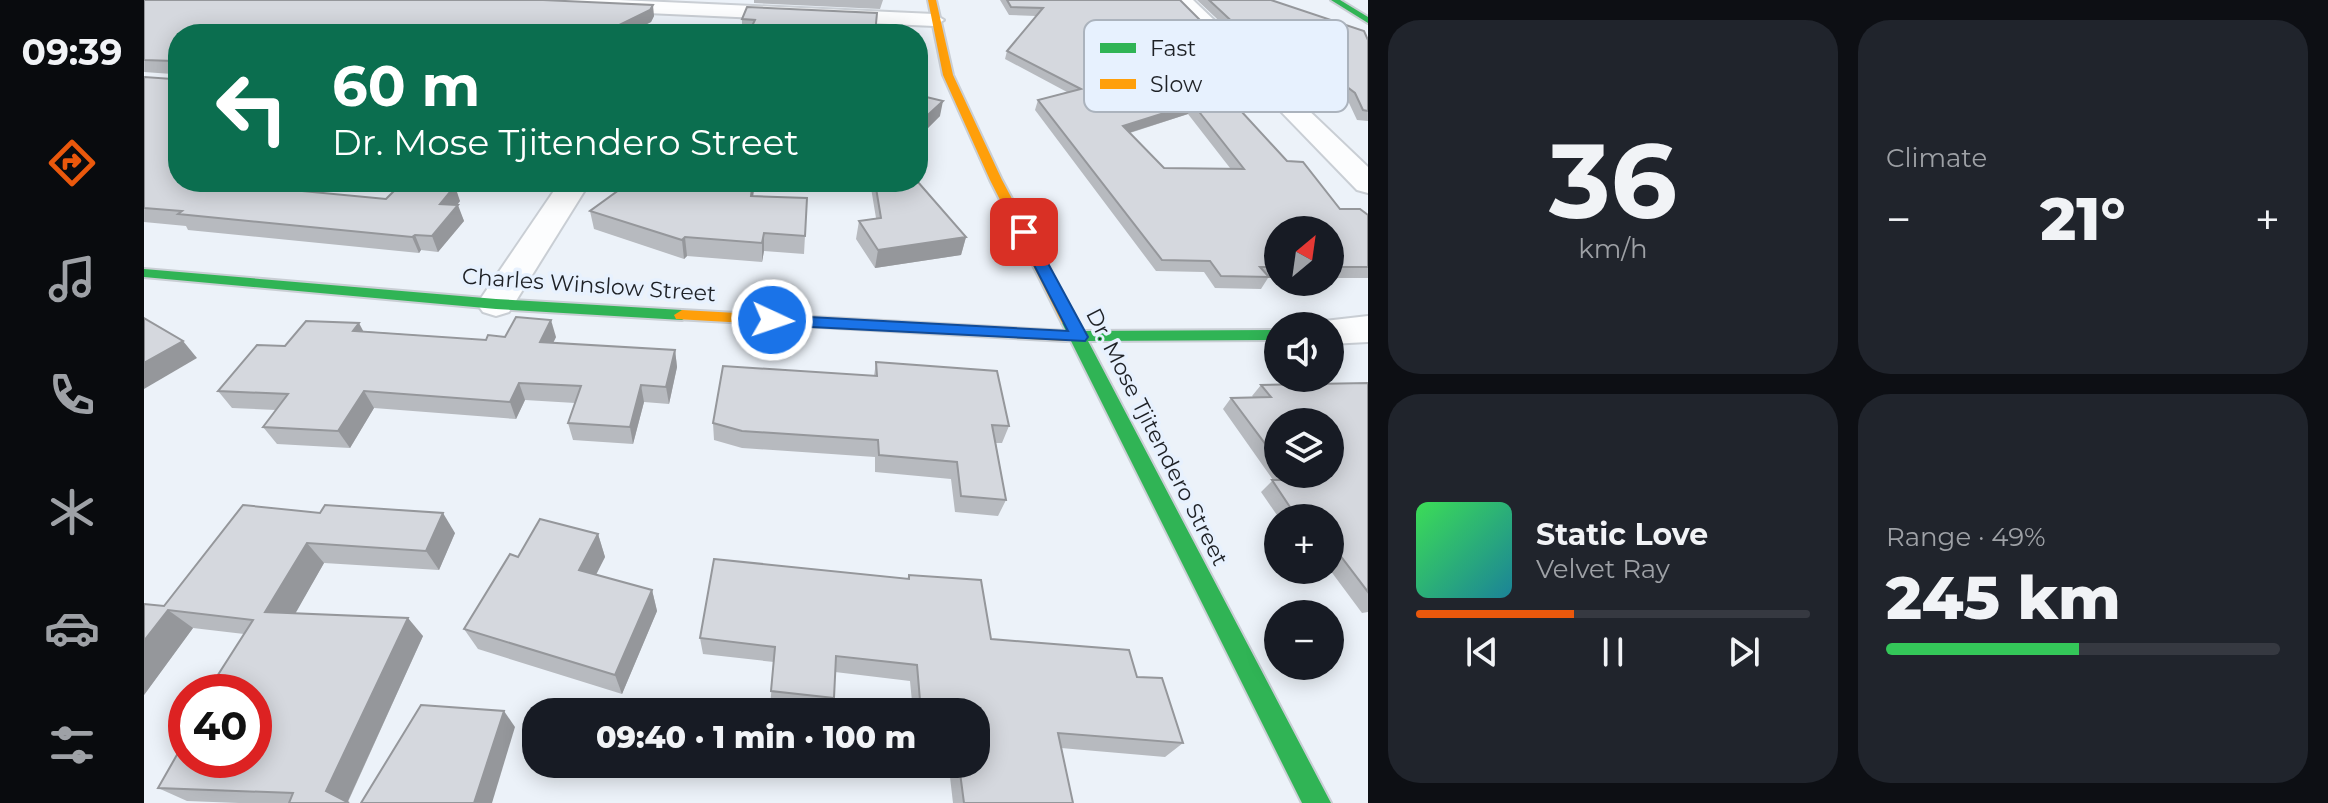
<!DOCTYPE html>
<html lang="en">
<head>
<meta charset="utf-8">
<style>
	:root { --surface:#171b24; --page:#20242c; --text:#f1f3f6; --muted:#9ea1a6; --line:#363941; --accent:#ea580c }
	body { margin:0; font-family:Montserrat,sans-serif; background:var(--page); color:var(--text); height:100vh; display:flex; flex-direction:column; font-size:30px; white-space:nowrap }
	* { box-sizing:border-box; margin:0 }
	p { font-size:26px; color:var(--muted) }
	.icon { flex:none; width:44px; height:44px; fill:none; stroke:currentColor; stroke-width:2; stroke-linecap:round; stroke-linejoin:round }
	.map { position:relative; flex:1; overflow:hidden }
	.sheet { display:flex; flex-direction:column; gap:20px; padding:20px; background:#0d0f14; width:960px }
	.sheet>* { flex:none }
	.banner { position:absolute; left:24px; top:24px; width:760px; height:168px; border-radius:32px; box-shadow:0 4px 20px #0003; background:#0b6e4f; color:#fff; overflow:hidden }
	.needle { width:52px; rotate:29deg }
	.tools { position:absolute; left:1120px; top:216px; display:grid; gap:16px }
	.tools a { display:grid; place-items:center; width:80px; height:80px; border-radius:50%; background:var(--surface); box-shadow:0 4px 20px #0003; font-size:40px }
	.speed { position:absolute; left:24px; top:674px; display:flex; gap:16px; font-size:40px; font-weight:700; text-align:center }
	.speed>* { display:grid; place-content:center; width:104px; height:104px; border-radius:50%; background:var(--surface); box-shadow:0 4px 20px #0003; line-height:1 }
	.speed .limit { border:12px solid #d22; background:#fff; color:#111 }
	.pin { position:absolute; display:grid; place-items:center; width:68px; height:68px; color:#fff; margin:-34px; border-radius:16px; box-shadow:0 4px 12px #0006 }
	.me { position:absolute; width:88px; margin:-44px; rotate:93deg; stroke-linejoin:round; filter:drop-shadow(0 0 6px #0008) }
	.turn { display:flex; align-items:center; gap:28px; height:168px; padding:0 32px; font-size:36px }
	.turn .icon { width:104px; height:104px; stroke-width:2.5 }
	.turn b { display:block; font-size:56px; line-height:68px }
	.big { font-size:60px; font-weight:800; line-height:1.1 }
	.sheet .card { flex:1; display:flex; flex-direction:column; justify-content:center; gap:12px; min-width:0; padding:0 28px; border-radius:32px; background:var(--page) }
	.sheet .dial { align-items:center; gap:0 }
	.dial b { font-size:104px; line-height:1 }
	.song { display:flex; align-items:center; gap:24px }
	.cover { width:96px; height:96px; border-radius:12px; background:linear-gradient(135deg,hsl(130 70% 55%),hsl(190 70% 35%)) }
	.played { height:8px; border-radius:4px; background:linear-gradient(90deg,var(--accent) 40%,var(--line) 40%) }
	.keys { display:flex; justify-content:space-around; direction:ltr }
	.heat { display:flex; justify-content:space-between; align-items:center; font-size:44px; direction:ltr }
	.charge { height:12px; border-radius:6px; background:linear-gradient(90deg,#34c759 49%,var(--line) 0) }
	.sheet .tiles { flex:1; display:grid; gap:20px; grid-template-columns:repeat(2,1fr) }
	.trip { position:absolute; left:378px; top:698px; width:468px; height:80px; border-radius:32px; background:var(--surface); box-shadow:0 4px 20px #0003; font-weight:800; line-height:80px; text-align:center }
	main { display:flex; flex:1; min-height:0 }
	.dock { display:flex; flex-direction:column; width:144px; justify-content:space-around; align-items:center; background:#090b0e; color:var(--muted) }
	.dock .icon { width:56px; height:56px }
	.dock .on { color:var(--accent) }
	.dock b { font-size:36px; color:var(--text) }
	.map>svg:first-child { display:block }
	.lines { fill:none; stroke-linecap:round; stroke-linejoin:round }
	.street-casing { stroke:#c9ced4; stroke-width:4 }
	.fast-casing { stroke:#c9ced4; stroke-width:4 }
	.slow-casing { stroke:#c9ced4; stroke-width:4 }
	.street { fill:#fcfdfe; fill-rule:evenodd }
	.fast { fill:#30b455; fill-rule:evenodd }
	.slow { fill:#ff9f0a; fill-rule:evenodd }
	.wall { fill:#b7babf; fill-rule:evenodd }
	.shaded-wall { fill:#95979b }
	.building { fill:#d5d8de; stroke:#95979b; stroke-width:2; fill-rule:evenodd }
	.route { fill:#1a73e8; stroke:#114b97; stroke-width:2 }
	.labels { text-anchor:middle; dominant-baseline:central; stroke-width:7; stroke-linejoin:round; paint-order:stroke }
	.street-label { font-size:22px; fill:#1e2126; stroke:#e7f1fe }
	.key { fill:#e7f1fe; stroke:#abb3bd; stroke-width:2 }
	.key-label { font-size:22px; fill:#1e2126 }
</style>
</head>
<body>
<main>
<nav class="dock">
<b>09:39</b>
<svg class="icon on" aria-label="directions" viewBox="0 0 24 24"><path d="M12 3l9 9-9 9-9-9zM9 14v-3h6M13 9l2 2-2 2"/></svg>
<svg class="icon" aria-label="music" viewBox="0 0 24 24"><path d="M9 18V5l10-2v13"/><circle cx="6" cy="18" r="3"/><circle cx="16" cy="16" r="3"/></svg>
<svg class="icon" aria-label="phone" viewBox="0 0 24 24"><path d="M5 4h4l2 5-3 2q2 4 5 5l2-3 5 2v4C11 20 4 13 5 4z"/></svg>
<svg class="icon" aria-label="climate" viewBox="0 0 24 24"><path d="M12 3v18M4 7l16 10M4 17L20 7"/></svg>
<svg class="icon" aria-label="car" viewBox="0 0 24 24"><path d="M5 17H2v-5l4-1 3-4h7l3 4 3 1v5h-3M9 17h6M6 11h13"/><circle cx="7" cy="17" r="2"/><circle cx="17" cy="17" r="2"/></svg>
<svg class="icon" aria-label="filters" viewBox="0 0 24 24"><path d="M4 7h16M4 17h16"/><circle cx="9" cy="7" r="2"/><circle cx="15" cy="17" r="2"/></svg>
</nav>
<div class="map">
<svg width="1224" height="803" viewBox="0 0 1224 803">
	<rect width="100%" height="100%" fill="#ecf2f9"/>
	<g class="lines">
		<defs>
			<g id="street">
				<polygon points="341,0 475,0 790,14 800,20 790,26 350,6"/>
				<polygon points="1029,0 1049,0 1224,167 1224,193 1213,190"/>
				<polygon points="416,182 446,182 365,312 352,316 339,312 333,304"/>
				<polygon points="1224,316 1224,342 1186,344 1186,326 1169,326 1172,322"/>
			</g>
			<g id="fast">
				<polygon points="1187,0 1196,0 1224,17 1224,23"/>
				<polygon points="0,269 352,299 538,310 546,315 538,320 352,309 0,277"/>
				<polygon points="926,318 932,319 938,331 1134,330 1134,340 944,341 1187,803 1158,803 927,341 916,340 914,336 922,331 918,323 920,319"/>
			</g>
			<g id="slow">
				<polygon points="784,0 792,0 809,75 858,180 934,323 932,327 926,328 918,323 846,180 799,75"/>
				<polygon points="538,310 922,331 930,336 922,341 532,319 530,315"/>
			</g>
		</defs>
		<use href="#street" class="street-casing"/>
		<use href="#fast" class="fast-casing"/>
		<use href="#slow" class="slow-casing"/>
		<use href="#street" class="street"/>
		<use href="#fast" class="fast"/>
		<use href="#slow" class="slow"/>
	</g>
	<g class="wall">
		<polygon points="0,0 510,16 507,22 483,34 34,34 34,182 140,182 143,188 141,189 242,199 316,201 313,205 320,221 294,252 277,250 275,253 44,230 42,226 0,222 0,77 28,79 28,74 0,72"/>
		<polygon points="610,0 739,0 736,9 610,3"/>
		<path d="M856 0H1036L1081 45 1077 54 1055 57 1084 86 1080 94 1143 161 1196 209 1224 215V278H1186V230H1134V278H1124L1117 289 1071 288 1060 272 1012 271 891 110 894 100 923 92 861 59 863 51 892 16 865 15ZM1044 114 1086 168H1020L986 133Z"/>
		<polygon points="1053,0 1127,0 1224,40 1224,121 1213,120 1205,103 1176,80 1163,80 1129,52 1106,50"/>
		<polygon points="733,13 604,33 598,33 598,19"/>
		<polygon points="774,95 796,116 777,135 781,150 778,167 774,167"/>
		<polygon points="726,182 774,182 822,237 817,255 731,268 712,239 715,221 732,218"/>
		<polygon points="609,196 663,198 660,254 620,251 618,262 543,256 540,259 450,229 446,211"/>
		<polygon points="219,331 342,340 361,337 412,337 409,343 531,350 533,367 525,404 500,402 489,444 429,440 424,423 431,403 381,400 372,419 230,408 206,448 133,444 119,427 132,410 88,408 74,391 141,346"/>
		<polygon points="732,362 865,426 858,443 852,443 862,500 854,516 811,512 807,479 731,472 731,457 598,448 570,440 569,423 730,376"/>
		<path d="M1224 383V612L1218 613 1186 570V518H1135L1117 492 1129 480 1079 409 1087 398 1109 397 1108 396 1117 385ZM1134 422 1186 474H1134Z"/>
		<polygon points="176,513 311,533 295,570 180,563 151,613 279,636 204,802 205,803 95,803 43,801 14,788 42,760 100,634 49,628 0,695 20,606"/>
		<polygon points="454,534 461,557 452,575 508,590 513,611 478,694 334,649 320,629 374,557"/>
		<polygon points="765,575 847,639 993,677 1039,743 1021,757 917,748 929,803 809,803 806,777 774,775 773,764 832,764 832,712 769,712 766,681 691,672 690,698 687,712 626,706 630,662 559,654 556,638 763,579"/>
	</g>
	<g class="shaded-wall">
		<polygon points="509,5 510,16 507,22 483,34 457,34"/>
		<polygon points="1081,45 1077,54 1044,59 1048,50"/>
		<polygon points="799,101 796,116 774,138 774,124"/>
		<polygon points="1049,104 1044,114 975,136 979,126"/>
		<polygon points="123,182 140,182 143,188 124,202 116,187"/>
		<polygon points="609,182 611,182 607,214 607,196"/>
		<polygon points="311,186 316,201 302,219 296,204"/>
		<polygon points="314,205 320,221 294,252 288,236"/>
		<polygon points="620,233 620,251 618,262 618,243"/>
		<polygon points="271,235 277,250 275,253 268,237"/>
		<polygon points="541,237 543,256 540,259 538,240"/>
		<polygon points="822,237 817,255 731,268 734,250"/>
		<polygon points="407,320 412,337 401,359 396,342"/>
		<polygon points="215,323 224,340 209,331"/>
		<polygon points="39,341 53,358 0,389 0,363"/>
		<polygon points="531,350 533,367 525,404 522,387"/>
		<polygon points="375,383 381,400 372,419 366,402"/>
		<polygon points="497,385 500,402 489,444 486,427"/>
		<polygon points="220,391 230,408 206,448 194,431"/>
		<polygon points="299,513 311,533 295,570 282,551"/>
		<polygon points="454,534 461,557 443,592 435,570"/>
		<polygon points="163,543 180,563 142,630 121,612"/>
		<polygon points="508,590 513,611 478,694 471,675"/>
		<polygon points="24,610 49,628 0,695 0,641"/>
		<polygon points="264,618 279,636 203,803 182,791"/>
		<polygon points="360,711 371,727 348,803 330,803"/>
	</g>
	<g class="building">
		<polygon points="0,0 399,0 509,5 506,10 457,34 34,34 34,182 123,182 116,187 242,199 259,182 311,186 296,204 314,205 288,236 271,235 268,237 34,214 38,211 0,208 0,77 28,79 29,61 0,60"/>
		<path d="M863 0H1036L1081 45 1048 50 1084 86H1070L1086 99 1143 161 1159 162 1196 209H1216L1224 215V267H1186V230H1134V267H1116L1125 277 1077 276 1066 261 1018 260 894 100 937 89 863 51 899 8 867 7ZM1049 104 1100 169 1020 168 979 126Z"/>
		<polygon points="1065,0 1127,0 1220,31 1224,40 1224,111 1219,110 1211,93 1182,71 1169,70 1134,43 1110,42"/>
		<polygon points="603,7 733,13 731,34 604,34 611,20 598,19"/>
		<polygon points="774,95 799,101 774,124"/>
		<polygon points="774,127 781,150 774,150"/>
		<polygon points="486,182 609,182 607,196 663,198 661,236 620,233 618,243 541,237 538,240 446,211"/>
		<polygon points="731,182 774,182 822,237 734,250 715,221 737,218"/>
		<polygon points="372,317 407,320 396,342 531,350 522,387 497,385 486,427 424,423 437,386 375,383 366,402 220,391 194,431 119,427 144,394 74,391 113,345 141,346 162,321 215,323 209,331 342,340 344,335 361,337"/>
		<polygon points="0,318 39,341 0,363"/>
		<polygon points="732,362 853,371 865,426 848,425 862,500 817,496 813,462 735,455 734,440 598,431 569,423 579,366 733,376"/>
		<polygon points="1224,383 1224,592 1186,542 1186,518 1167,518 1161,509 1148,510 1128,480 1148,480 1143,474 1186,474 1186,422 1134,422 1134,461 1087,398 1127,397 1117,385"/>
		<polygon points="99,505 176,513 181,505 299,513 282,551 163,543 121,612 264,618 182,791 205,803 145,803 149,793 14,788 42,739 42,760 110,760 110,692 63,692 109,620 24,610 0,641 0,604 20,606"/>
		<polygon points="396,519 454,534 435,570 508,590 471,675 320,629 366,554 374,557"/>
		<polygon points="570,559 765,579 765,575 837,580 847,639 985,650 993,677 1018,678 1039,743 914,733 929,803 820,803 815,765 805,764 832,764 832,712 777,712 773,665 692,656 690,698 627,691 631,647 556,638"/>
		<polygon points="277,705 360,711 330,803 217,803"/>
	</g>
	<polygon class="route" points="880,228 887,232 944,337 941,341 628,325 620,320 628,315 924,331 873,232"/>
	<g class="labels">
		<g class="street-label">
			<text transform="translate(445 285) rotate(4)">Charles Winslow Street</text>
			<text transform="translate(1013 437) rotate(63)">Dr. Mose Tjitendero Street</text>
		</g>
	</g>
	<rect x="940" y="20" width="264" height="92" rx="12" class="key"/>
	<rect x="956" y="43" width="36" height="10" fill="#30b455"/>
	<rect x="956" y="79" width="36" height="10" fill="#ff9f0a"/>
	<g class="key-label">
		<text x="1006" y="56">Fast</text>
		<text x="1006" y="92">Slow</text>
	</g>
</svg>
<div class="tools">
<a><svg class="needle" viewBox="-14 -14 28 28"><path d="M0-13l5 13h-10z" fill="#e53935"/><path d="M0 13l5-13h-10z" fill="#9ea1a6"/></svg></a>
<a><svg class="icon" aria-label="sound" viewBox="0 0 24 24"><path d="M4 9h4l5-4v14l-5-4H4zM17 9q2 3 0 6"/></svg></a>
<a><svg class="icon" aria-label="layers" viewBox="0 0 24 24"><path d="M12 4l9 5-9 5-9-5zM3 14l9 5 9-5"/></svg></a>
<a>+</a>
<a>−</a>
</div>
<div class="speed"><div class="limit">40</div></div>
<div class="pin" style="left:880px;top:232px;background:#d93025"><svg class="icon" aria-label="arrive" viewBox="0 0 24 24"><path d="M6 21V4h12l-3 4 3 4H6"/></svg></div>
<svg class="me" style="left:628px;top:320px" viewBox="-20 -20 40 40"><circle r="17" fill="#1a73e8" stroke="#fff" stroke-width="3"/><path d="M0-11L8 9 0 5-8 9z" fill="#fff"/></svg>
<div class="trip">09:40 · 1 min · 100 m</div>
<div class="banner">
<div class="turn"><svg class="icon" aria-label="left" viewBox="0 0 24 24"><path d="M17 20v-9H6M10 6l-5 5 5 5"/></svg><div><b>60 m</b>Dr. Mose Tjitendero Street</div></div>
</div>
</div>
<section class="sheet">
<div class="tiles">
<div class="card dial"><b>36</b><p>km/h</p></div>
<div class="card"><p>Climate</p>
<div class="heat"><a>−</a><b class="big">21°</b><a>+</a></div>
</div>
<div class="card">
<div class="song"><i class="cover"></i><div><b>Static Love</b><p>Velvet Ray</p></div></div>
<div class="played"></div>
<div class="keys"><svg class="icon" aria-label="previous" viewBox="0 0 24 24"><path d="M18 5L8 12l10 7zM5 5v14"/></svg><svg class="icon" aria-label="pause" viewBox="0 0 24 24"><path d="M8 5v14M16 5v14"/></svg><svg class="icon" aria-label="next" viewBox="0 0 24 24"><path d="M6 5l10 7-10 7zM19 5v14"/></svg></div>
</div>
<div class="card"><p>Range · 49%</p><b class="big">245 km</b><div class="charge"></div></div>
</div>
</section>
</main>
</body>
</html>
